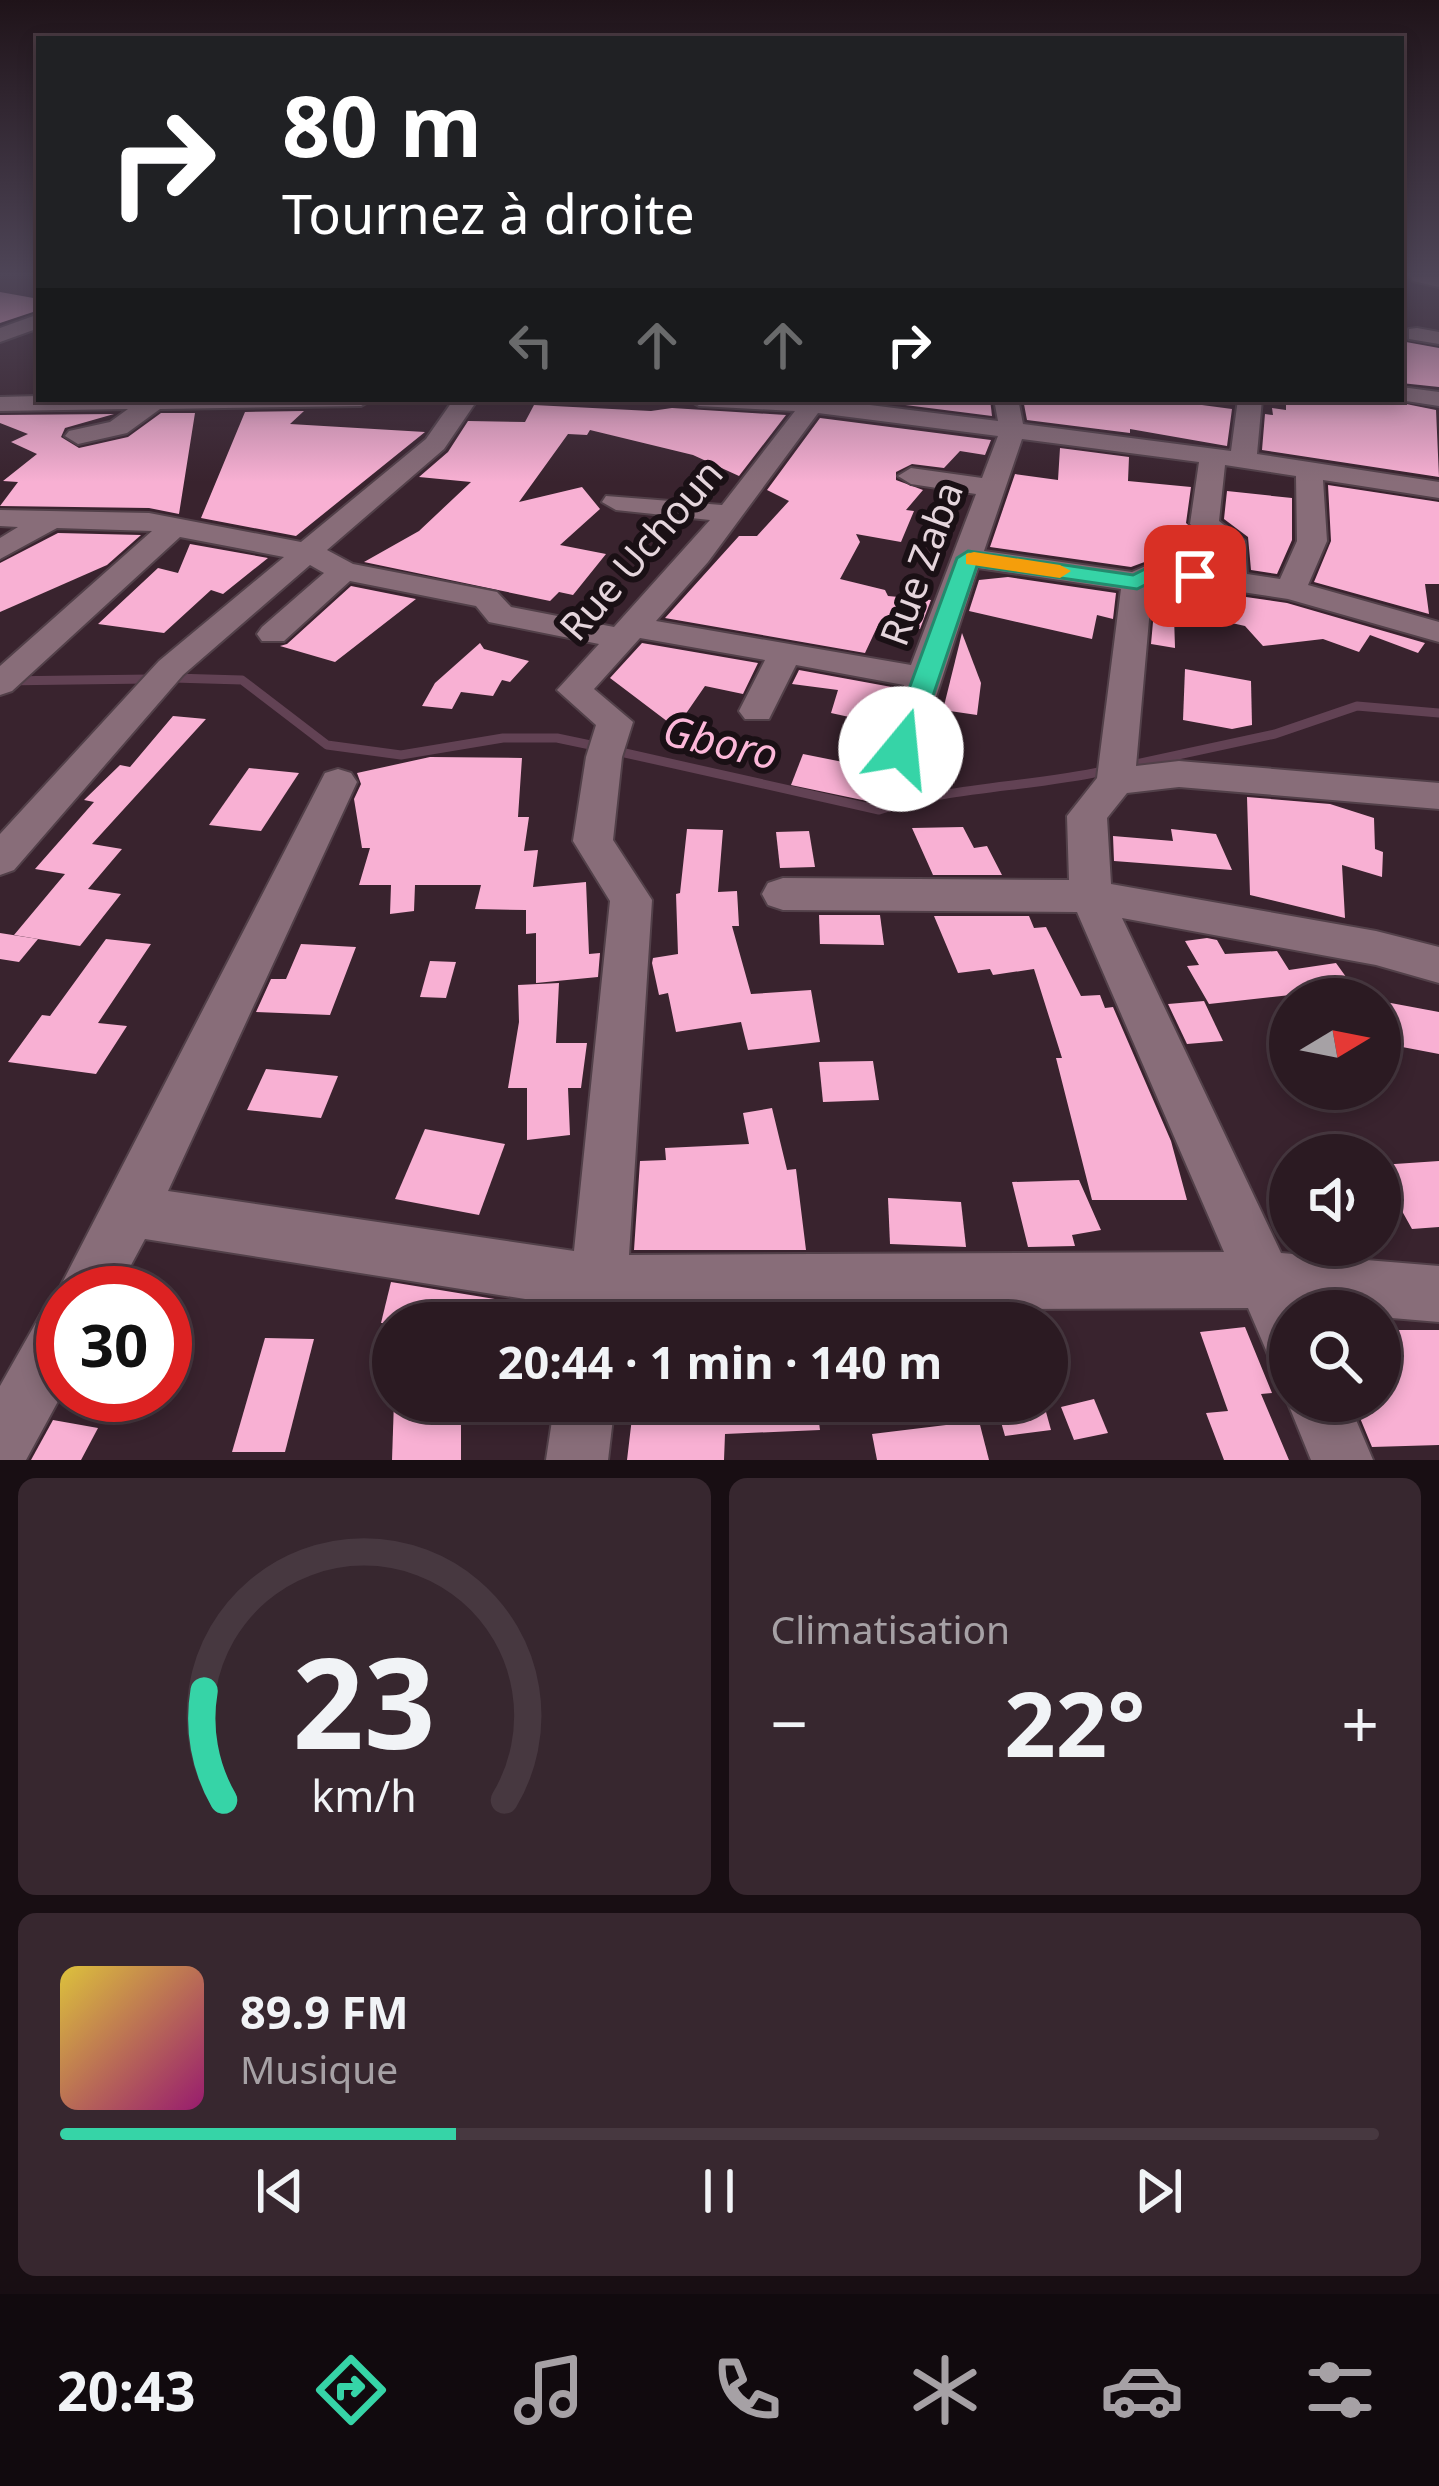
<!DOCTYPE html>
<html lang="fr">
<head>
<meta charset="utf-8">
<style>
	:root { --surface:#2b1a22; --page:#37272f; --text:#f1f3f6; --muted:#a6a1a5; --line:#473840; --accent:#36d4a7 }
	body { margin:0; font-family:"Noto Sans",sans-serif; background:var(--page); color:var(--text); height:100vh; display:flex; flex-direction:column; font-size:45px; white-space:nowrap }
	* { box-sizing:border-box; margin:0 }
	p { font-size:39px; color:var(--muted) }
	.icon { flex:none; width:66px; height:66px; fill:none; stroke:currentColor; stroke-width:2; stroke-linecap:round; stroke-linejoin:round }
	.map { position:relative; height:1460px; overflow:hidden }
	.side { display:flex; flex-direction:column; gap:18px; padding:18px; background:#180e13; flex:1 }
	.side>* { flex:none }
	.top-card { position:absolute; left:36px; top:36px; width:1368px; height:366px; border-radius:0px; box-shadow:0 6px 18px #0003,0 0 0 3px var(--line); background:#202124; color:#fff; overflow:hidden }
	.needle { width:78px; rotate:80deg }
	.controls { position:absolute; left:1269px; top:978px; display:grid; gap:24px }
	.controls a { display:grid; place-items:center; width:132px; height:132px; border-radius:50%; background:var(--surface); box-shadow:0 6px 18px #0003,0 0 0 3px var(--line); font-size:60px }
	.speed { position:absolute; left:36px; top:1266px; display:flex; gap:24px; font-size:60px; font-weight:700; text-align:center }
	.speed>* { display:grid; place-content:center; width:156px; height:156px; border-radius:50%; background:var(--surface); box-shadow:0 6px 18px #0003,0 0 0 3px var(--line); line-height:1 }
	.speed .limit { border:18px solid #d22; background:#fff; color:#111 }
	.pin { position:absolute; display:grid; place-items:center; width:102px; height:102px; color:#fff; margin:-51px; border-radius:24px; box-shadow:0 6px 18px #0006 }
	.me { position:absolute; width:132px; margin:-66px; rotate:17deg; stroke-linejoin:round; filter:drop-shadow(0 0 9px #0008) }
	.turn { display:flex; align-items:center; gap:42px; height:252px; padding:0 48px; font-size:54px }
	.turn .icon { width:156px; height:156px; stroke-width:2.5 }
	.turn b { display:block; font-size:84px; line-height:102px }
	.lanes { display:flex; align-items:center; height:114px; padding:0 48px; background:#0003; justify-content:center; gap:60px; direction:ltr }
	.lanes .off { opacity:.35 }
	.big { font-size:90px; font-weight:700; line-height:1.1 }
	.side .card { flex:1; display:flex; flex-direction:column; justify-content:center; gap:18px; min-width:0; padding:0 42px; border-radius:18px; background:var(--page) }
	.side .dial { align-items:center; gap:0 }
	.dial svg { height:312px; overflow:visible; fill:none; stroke:var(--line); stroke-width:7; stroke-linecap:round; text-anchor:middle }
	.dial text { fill:var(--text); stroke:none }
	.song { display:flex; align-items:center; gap:36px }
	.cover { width:144px; height:144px; border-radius:18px; background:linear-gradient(135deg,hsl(50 70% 55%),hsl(320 70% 35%)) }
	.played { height:12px; border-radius:6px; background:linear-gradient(90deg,var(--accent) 30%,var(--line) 30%) }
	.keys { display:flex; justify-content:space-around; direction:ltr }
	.heat { display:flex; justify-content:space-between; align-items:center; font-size:66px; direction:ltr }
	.side .tiles { flex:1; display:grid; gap:18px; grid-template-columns:1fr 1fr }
	.card:last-child { grid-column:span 2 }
	.trip { position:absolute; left:372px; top:1302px; width:696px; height:120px; border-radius:60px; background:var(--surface); box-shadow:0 6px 18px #0003,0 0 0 3px var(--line); font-weight:700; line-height:120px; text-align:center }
	.tabs { display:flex; height:192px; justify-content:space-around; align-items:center; background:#110a0e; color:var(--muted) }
	.tabs .icon { width:84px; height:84px }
	.tabs .on { color:var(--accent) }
	.tabs b { font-size:54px; color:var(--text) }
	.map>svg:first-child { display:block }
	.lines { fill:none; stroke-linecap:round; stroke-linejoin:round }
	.stream { stroke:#624254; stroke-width:9 }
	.building { fill:#f8b0d3 }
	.minor-casing { stroke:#524049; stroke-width:4 }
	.minor { fill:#886d79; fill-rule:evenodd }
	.route { fill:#36d4a7; stroke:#238a6d; stroke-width:3 }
	.slow { fill:#f59e0b }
	.labels { text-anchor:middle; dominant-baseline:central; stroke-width:12; stroke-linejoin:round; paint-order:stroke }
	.street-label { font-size:39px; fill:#e5d5dc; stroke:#1a1015 }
	.water-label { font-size:42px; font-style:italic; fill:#fcb8d9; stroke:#1a1015 }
</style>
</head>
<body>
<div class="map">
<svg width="1439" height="1460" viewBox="0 0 1439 1460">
	<rect width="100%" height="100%" fill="#39232e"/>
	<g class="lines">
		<g class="stream">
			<polyline points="173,678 242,680 327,745 401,755 503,738 557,738 600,747"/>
			<polyline points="0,681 150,679"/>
			<path d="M616 751 879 810C949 787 1030 787 1104 771"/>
			<polyline points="1127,766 1275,734 1357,706 1439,713"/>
		</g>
	</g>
	<g class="building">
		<polygon points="0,292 39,299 39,310 0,323"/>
		<polygon points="1407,317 1406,342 1439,348 1439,387 1401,383 1401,318"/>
		<polygon points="858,399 990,399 992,416"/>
		<polygon points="1023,399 1199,400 1202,405 1232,409 1227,446 1130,429 1130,433 1027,420"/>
		<polygon points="1286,399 1337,405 1335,399 1381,399 1436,410 1439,477 1262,450 1265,414 1273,415 1272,408 1286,410"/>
		<polygon points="534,405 651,411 672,408 786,415 739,476 693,455 590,430 587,435 568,434 519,502 582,487 600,509 560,545 606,554 573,595 559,592 550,601 364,562 419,531 471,482 419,477 448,452 468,421 525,422"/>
		<polygon points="304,411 290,424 425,432 296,536 201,518 245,412"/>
		<polygon points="161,413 195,413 179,514 149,508 0,506 18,482 3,481 37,454 11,442 28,434 0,423 0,415 114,414 65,428 61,437 79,448 128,437"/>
		<polygon points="820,418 991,440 985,455 960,451 944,468 912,464 896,472 896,480 923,490 906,510 914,511 901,542 856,534 860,542 840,579 885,590 888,596 931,600 920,629 879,623 865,653 665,618 739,536 757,536 789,501 767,490"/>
		<polygon points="1060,448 1129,457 1128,481 1191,487 1186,523 1211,546 1211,565 1158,557 1131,567 990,547 1015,474 1058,480"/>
		<polygon points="1328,485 1439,502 1439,584 1425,584 1429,614 1314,582 1331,541"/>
		<polygon points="1227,491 1292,498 1292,540 1277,574 1251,570 1248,537 1224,519"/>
		<polygon points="58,533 141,535 107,565 0,612 0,563"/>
		<polygon points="190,544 268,558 223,594 211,590 164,633 98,624 158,568 178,573"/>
		<polygon points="1008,577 1116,593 1113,619 1097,615 1092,639 969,611 979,580"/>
		<polygon points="1163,585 1287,603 1425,643 1418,653 1370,635 1359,652 1323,639 1263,646 1245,626 1183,612 1183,617 1174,616 1175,648 1151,644 1156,589"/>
		<polygon points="351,586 416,599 335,662 280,646 287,644"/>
		<polygon points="962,633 981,683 977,715 943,710"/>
		<polygon points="480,643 484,649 529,661 510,682 502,680 493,696 461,692 452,709 422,706 435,683"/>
		<polygon points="642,643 758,663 743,694 705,686 676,728 610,678"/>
		<polygon points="1185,669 1251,681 1252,725 1232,729 1183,720"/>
		<polygon points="799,670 897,688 881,724 831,713 838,690 792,684"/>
		<polygon points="173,716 206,719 92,844 122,849 88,889 121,894 80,946 14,935 65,874 35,869 94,802 84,800 120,765 130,767"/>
		<polygon points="803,754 863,766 867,801 791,785"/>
		<polygon points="430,757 522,758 518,817 529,817 524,851 538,850 533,887 586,882 589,954 600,953 598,977 536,983 536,933 526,934 526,910 475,909 481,885 415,885 414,911 390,914 391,885 359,885 370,848 362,848 354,799 361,784 357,773"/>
		<polygon points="249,768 299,773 261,831 209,825"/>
		<polygon points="1247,797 1330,804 1374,818 1375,849 1383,852 1382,877 1342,865 1345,918 1250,895"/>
		<polygon points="963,827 974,848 987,846 1002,875 933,875 912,828"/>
		<polygon points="687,829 723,830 718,892 737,891 739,926 732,926 751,994 811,990 820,1042 748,1050 741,1022 676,1032 668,993 659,995 652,963 653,958 678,954 676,894 680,893"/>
		<polygon points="1171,829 1216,834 1232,870 1114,861 1113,836 1173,841"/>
		<polygon points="809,831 815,867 780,868 776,832"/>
		<polygon points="819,915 880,915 884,945 820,944"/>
		<polygon points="934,916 1029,916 1034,928 1046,927 1081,996 1100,995 1105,1008 1113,1007 1171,1141 1187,1200 1092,1200 1056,1058 1062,1058 1034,969 993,975 990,969 958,973"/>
		<polygon points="0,933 38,939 19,962 0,959"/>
		<polygon points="1207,938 1217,940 1225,954 1277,951 1289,970 1336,963 1354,988 1209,1004 1187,966 1199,965 1185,941"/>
		<polygon points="106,939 151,944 98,1023 127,1026 96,1074 8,1062 42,1015 50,1016"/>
		<polygon points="301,944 356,947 330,1015 256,1012 271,979 286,979"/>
		<polygon points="430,961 456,962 446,998 420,997"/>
		<polygon points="559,983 556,1043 587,1043 581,1088 568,1088 570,1135 527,1140 527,1088 508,1088 519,1022 518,985"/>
		<polygon points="1204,1001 1223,1041 1187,1044 1168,1004"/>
		<polygon points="1380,1001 1439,1012 1439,1054 1397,1046 1395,1039 1380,1036"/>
		<polygon points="873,1061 879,1100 823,1102 819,1062"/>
		<polygon points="266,1069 338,1076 321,1118 247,1110"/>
		<polygon points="772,1108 787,1170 796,1169 806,1250 634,1250 640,1161 666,1160 665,1148 749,1144 743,1113"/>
		<polygon points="425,1129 505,1144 479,1215 395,1199"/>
		<polygon points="1439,1161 1439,1227 1412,1229 1402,1211 1391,1212 1380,1190 1380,1165"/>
		<polygon points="1079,1180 1101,1230 1072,1235 1075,1246 1028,1247 1012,1182"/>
		<polygon points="888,1198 961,1202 966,1247 890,1244"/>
		<polygon points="391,1282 532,1305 527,1323 381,1323"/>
		<polygon points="1245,1327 1272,1393 1261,1394 1289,1460 1224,1460 1206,1413 1228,1411 1200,1332"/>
		<polygon points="1380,1330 1439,1330 1439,1445 1372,1447 1353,1401 1380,1401"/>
		<polygon points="265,1338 314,1339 285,1452 232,1452"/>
		<polygon points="1094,1399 1108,1433 1074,1440 1061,1407"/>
		<polygon points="394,1401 461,1401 461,1460 392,1460"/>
		<polygon points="634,1401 746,1407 746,1401 816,1401 820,1430 725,1434 724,1460 627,1460"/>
		<polygon points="995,1401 1043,1401 1051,1430 1005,1436"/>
		<polygon points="53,1420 98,1428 81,1460 31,1460"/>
		<polygon points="979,1421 989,1460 877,1460 872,1434"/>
	</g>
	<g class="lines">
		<defs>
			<g id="minor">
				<polygon points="1411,277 1439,277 1439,287 1413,281"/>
				<polygon points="39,314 39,328 0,342 0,328"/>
				<polygon points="1417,328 1439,332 1439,344 1409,339 1409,329"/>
				<polygon points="1401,387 1439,392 1439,406 1393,399 1401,399"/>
				<polygon points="39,396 39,399 373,399 361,406 160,409 127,433 78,444 65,436 69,431 110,422 128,409 0,411 0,397"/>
				<path d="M454 399H478L444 449 327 550 353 564 497 592 511 607 614 627 710 520 616 510 602 502 606 496 722 505 795 411 699 406 687 399H822L998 421 994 399H1018L1023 424 1231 451 1238 399H1262L1257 454 1439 482V498L1323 480 1327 541 1308 585 1439 622V642L1288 599 1162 580 1152 586 1136 766 1179 761 1439 783V809L1179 787 1127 793 1107 818 1111 884 1376 931 1439 947V983L1376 965 1122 918 1281 1253 1439 1266V1322L1380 1317V1311H1290V1365L1269 1357 1248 1308 626 1311 625 1323H567L569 1306 145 1239 116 1293H63V1392L26 1460H0V1386L42 1312 61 1305 57 1293 325 773 338 769 351 773 357 782 168 1191 574 1251 610 901 573 841 586 757 596 725 557 690 599 644 489 622 476 606 350 581 284 641H262L257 634 262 627 324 573 310 565 183 675 14 870 0 875V834L159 661 284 557 180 537 12 691 0 695V666L152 531 57 528 0 559V538L18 527 0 526V510L149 513 301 542 426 439ZM818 413 998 436 982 478 911 468 898 476 911 484 976 494 911 665 656 621 708 562ZM1022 439 1199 462 1190 524 1216 544V570L1157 561 1132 572 984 551ZM1225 465 1296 476 1297 541 1280 579 1247 574 1245 541 1219 521ZM978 568 1121 589 1097 778 1067 816 1069 880 783 878 768 883 762 894 768 905 783 910 1077 912 1224 1252 629 1255 652 900 613 840 622 757 633 722 594 689 640 638 765 660 739 711 745 719H769L796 665 904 685 869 792 874 801 888 805 902 801Z"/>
				<polygon points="1290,1393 1290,1401 1348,1401 1373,1460 1311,1460 1287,1401"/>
				<polygon points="555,1401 615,1401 608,1460 546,1460"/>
			</g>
		</defs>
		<use href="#minor" class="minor-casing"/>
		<use href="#minor" class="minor"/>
	</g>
	<linearGradient id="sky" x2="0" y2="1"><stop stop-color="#1f1319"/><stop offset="0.57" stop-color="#4e4557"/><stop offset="1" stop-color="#4e4557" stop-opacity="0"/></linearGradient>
	<rect width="1439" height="482" fill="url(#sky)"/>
	<polygon class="route" points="968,551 1133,575 1157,563 1203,571 1206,576 1195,583 1161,577 1137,589 977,566 915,749 901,758 891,755 887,749 957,558"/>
	<polygon class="slow" points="974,552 1060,565 1071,571 1060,578 966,564 966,554"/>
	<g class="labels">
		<g class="street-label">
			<text transform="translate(640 549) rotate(-49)">Rue Uchoun</text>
			<text transform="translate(920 563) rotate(-70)">Rue Zaba</text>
		</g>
		<g class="water-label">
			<text transform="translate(721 741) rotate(13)">Gboro</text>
		</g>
	</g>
</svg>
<div class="controls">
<a><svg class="needle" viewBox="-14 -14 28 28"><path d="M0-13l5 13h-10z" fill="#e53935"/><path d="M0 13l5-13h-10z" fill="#a6a1a5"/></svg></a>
<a><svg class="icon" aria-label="sound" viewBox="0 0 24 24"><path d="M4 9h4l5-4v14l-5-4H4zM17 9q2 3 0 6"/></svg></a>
<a><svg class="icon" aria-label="search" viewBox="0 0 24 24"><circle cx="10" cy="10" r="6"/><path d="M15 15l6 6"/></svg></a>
</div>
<div class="speed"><div class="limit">30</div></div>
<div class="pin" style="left:1195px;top:576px;background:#d93025"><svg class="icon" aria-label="arrive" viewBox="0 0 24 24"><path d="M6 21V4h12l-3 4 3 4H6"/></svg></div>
<svg class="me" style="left:901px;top:749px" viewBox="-20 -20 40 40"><circle r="19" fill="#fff"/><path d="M0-13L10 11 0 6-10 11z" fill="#36d4a7"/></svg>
<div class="trip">20:44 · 1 min · 140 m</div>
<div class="top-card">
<div class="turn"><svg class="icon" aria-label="right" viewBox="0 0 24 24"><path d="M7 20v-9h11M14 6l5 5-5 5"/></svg><div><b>80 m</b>Tournez à droite</div></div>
<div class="lanes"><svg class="icon off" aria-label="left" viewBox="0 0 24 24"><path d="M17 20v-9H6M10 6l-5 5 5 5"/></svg><svg class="icon off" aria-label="ahead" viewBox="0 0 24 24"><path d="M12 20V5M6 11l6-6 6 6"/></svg><svg class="icon off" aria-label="ahead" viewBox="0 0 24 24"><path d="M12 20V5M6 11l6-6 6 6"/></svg><svg class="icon" aria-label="right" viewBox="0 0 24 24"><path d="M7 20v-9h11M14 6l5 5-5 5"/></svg></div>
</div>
</div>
<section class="side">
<div class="tiles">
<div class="card dial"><svg viewBox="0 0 100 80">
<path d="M14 69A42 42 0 1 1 86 69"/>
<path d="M14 69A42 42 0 0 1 9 41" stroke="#36d4a7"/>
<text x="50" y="56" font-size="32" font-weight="700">23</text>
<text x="50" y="72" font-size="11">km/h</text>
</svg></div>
<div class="card"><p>Climatisation</p>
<div class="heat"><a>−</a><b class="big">22°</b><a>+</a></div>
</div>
<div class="card">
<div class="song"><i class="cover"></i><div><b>89.9 FM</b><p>Musique</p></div></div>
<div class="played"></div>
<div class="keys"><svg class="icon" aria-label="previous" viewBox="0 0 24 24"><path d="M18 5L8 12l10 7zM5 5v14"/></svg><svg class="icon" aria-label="pause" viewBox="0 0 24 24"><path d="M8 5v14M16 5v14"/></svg><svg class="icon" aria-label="next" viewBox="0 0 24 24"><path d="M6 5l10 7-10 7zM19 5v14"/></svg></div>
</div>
</div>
</section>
<nav class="tabs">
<b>20:43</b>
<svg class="icon on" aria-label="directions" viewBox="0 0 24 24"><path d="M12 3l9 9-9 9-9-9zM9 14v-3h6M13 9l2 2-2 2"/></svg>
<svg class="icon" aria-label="music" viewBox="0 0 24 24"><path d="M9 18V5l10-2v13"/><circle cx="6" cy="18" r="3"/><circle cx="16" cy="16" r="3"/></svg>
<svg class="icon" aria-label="phone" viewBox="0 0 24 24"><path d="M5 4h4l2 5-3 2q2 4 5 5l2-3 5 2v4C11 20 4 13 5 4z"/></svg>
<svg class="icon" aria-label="climate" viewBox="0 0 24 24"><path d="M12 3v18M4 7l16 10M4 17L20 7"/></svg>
<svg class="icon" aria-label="car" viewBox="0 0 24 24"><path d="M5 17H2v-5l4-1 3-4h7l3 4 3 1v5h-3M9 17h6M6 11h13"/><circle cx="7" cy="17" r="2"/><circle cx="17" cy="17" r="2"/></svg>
<svg class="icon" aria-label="filters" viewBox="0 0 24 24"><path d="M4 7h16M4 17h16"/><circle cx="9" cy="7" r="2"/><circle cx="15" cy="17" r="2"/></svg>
</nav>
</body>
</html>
